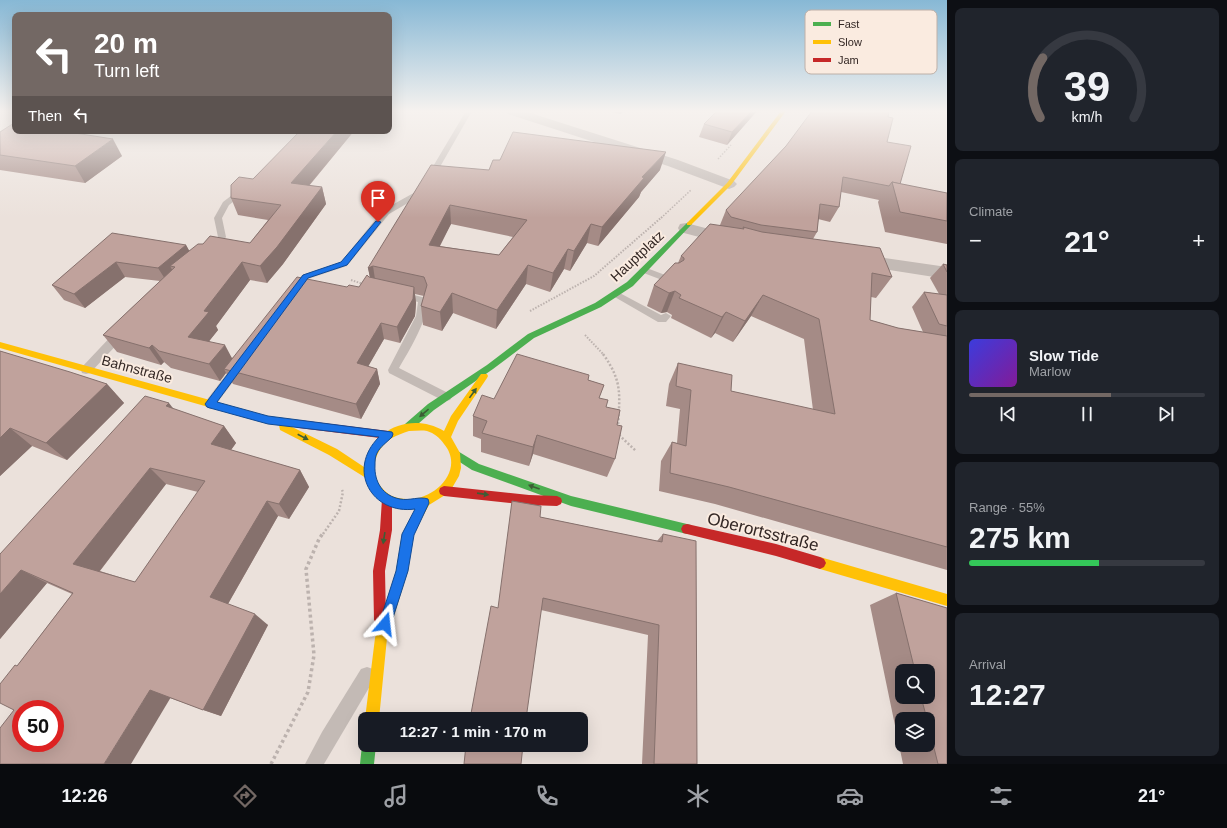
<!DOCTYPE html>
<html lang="en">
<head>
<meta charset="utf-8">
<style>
	:root { --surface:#171b24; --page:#20242c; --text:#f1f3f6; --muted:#9ea1a6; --line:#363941; --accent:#736864 }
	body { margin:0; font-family:Helvetica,sans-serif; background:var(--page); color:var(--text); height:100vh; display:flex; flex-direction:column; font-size:15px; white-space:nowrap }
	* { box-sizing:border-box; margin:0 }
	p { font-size:13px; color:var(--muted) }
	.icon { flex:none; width:22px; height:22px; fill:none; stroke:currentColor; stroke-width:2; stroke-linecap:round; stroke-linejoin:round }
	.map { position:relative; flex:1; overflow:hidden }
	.sheet { display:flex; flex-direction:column; gap:8px; padding:8px; background:#0d0f14; width:280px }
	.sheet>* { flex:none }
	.banner { position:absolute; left:12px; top:12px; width:380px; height:122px; border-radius:8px; box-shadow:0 4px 16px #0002; background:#736864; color:#fff; overflow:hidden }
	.buttons { position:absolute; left:895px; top:664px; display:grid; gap:8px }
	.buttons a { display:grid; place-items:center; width:40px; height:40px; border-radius:8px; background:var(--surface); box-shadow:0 4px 16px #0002; font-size:20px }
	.speed { position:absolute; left:12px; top:700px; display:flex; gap:8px; font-size:20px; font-weight:700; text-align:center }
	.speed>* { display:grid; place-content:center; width:52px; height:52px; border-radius:50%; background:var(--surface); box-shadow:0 4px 16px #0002; line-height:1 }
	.speed .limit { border:6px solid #d22; background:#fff; color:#111 }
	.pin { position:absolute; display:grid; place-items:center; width:34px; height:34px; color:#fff; margin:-41px -17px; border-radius:50% 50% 50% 0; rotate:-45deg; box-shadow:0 0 4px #0007 }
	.pin .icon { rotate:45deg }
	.me { position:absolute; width:44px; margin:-22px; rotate:17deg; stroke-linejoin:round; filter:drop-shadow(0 0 3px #0008) }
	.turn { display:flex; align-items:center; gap:14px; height:84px; padding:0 16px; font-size:18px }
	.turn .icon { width:52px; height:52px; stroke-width:2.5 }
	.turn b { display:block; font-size:28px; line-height:34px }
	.then { display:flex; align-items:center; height:38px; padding:0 16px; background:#0003; gap:8px; font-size:15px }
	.big { font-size:30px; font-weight:700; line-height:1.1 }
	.sheet .widget { flex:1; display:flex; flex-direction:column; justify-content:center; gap:6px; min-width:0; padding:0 14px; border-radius:8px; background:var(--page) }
	.sheet .dial { align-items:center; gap:0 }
	.dial svg { height:104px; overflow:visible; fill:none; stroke:var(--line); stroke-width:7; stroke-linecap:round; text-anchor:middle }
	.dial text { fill:var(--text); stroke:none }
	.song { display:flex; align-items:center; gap:12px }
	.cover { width:48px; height:48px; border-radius:6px; background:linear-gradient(135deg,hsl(240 70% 55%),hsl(290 70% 35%)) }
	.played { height:4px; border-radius:2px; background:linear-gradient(90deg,var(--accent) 60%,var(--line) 60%) }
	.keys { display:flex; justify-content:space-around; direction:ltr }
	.heat { display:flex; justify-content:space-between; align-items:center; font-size:22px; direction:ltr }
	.charge { height:6px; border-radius:3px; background:linear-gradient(90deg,#34c759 55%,var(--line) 0) }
	.trip { position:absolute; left:358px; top:712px; width:230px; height:40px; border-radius:8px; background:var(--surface); box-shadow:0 4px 16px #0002; font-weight:700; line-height:40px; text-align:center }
	.tabs { display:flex; height:64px; justify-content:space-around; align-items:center; background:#090b0e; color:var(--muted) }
	.tabs .icon { width:28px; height:28px }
	.tabs .selected { color:var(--accent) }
	.tabs b { font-size:18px; color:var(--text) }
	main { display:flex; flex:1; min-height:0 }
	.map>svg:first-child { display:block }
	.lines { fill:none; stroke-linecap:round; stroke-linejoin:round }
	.path-far3 { stroke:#bcb2ae; stroke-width:1.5; stroke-dasharray:1.5 1.5; stroke-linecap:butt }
	.path-far2 { stroke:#bcb2ae; stroke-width:2; stroke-dasharray:1.5 1.5; stroke-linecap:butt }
	.path-far1 { stroke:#bcb2ae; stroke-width:2.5; stroke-dasharray:2 2; stroke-linecap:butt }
	.path { stroke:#bcb2ae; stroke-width:3.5; stroke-dasharray:3 3; stroke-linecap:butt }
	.lane { fill:#c3bab5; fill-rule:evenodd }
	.street { fill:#c3bab5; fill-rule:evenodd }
	.fast { fill:#4caf50; fill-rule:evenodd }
	.slow { fill:#ffc107; fill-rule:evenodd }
	.jam { fill:#c62828; fill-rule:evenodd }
	.wall { fill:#a58b86; fill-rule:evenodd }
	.shaded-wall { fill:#86716d }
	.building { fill:#c0a29c; stroke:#86716d; fill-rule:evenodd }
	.oneway { fill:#3d5d36 }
	.route { fill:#1a73e8; stroke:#114b97 }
	.labels { text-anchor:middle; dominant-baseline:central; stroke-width:4; stroke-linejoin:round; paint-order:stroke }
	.street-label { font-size:14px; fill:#332724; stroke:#faebe0 }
	.near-street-label { font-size:17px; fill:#332724; stroke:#faebe0 }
	.key { fill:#faebe0; stroke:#beb0a8; stroke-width:1 }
	.key-label { font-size:11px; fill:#332724 }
</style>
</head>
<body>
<main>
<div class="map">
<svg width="947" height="764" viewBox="0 0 947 764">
	<rect width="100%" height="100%" fill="#ebe1db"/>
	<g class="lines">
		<g class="path-far3">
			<polyline points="718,159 731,145"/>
			<polyline points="661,218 691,190"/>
		</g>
		<g class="path-far2">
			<polyline points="351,280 363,284"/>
			<polyline points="530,311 594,276 662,217"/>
			<polyline points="585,335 604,355"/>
		</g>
		<g class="path-far1">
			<path d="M603 354C624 383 619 397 618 429"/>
			<polyline points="619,435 636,451"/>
			<polyline points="323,534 339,511 343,492 342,490"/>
		</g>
		<polyline class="path" points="271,764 308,692 314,655 306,569 319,539 323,533"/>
		<g class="lane">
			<polygon points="466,111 472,111 425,193 389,214 347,266 308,279 299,291 293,291 291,289 302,275 341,262 383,210 419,190"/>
			<polygon points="240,189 246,189 247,191 229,205 222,218 226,237 215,251 209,251 208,249 218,237 214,218 223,202"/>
			<polygon points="644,267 673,278 675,280 670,283 641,272 639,270"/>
			<polygon points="616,291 661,315 666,313 671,316 666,322 658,322 613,296 611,294"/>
			<path d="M402 292 426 298C433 312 407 354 399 368L450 394 452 397 450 400 446 401 442 400 389 373 388 370 416 316 418 302 399 297 397 295Z"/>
			<polygon points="120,330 124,331 125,334 124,337 90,373 86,374 82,373 81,370 82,367 116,331"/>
			<polygon points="238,363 242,364 243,367 242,370 214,407 210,409 206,407 204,404 206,401 234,364"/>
			<polygon points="367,667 373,669 375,675 373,681 324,764 305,764 322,732 361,669"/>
		</g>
		<g class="street">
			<polygon points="506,111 524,111 678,160 734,181 737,184 734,187 729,189 724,187 668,166 508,114"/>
			<polygon points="686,223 736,236 739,240 736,244 730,245 680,232 678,228 680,224"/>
			<polygon points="857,254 947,267 947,279 851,264 848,260 851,256"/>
		</g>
		<g class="fast">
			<polygon points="689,222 692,224 691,225 633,286 601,307 534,338 493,369 434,410 411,430 408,431 405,430 403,427 405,424 428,404 487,365 528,334 595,303 627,282 687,223"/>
			<polygon points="456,450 479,464 571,496 687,524 691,525 693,529 691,533 687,534 571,506 472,470 452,457 451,454 452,451"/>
			<polygon points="364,740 365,745 376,745 374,764 360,764 362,745"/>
		</g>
		<g class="slow">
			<polygon points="781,111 786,111 731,185 691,225 687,225 687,223 727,183"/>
			<path d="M0 342 268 416 299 420 302 421 304 424 302 427H292L337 449 364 467C371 428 412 412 444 431L451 416 481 374H487L488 376 487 378 458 421 451 437 460 453 461 468 459 476 452 488 445 495 429 505 413 535 408 571 387 638 379 719H365L375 638 396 571 402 534 416 508 403 509 393 507 380 500 373 494 366 478 329 455 280 430 279 425 268 424 0 348ZM409 431C415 431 421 430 427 431 434 433 440 438 444 444 465 469 436 499 409 499 401 499 393 498 386 492 368 477 372 450 392 438 397 435 403 433 409 431Z"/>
			<polygon points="820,557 947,594 947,606 820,569 816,567 814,563 816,559"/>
		</g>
		<g class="jam">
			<polygon points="299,420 388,431 391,432 393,435 391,438 388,439 299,428 296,427 294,424 296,421"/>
			<polygon points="444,486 529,495 557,496 561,498 562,501 561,504 557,506 529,505 444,496 440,494 439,491 440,488"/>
			<polygon points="387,494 391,496 392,499 392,530 385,571 386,620 384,624 380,626 376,624 374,620 373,571 380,530 382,499 383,496"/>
			<polygon points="687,524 776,544 820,557 824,559 826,563 824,567 820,569 776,556 687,534 683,533 681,529 683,525"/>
		</g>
	</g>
	<g class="wall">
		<polygon points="607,111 624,111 620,114"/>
		<polygon points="717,111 757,111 727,145 699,137 704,124"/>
		<path d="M354 131 309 186 322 187 326 204 283 264 267 283 250 280 216 326 218 330 209 341 232 358 347 287H359L370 277 368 268 489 170 500 160 660 170 641 192 639 197 598 246 587 243 570 271 564 269 550 292 526 284 496 329 453 313 442 331 423 325 421 306 424 296 415 294 416 303 415 316 400 343 384 339 368 366 377 369 380 384 361 419 233 384 226 373 220 381 171 368 164 362 161 365 117 352 103 335 160 281 125 277 85 308 64 300 52 285 68 271 186 245 189 251 203 244 250 243 268 220 238 215 231 198 253 179ZM451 224 513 237 499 255 439 246Z"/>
		<polygon points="0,132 122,156 85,183 0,170"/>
		<polygon points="887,142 900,184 947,193 947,244 885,232 878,202 879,200 841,192 839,207 830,222 818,219 817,232 813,239 892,277 876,298 871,297 870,320 898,328 923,332 912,307 924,292 939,294 930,278 943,264 947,265 947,570 715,504 659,491 661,461 672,442 677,443 680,409 666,406 669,384 678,363 731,391 813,410 804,339 751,316 733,342 715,333 711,338 671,318 672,315 667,312 661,313 647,306 654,285 678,263 681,256 720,225 726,210"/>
		<polygon points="0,351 107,384 124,403 67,460 32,446 0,476"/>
		<polygon points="588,380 604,385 599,398 606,407 617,425 615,459 607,477 533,454 529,466 481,452 481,439 473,436 473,416 494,399"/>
		<path d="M173 409 224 426 236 443 231 450 300 470 309 487 289 519 278 516 228 604 268 625 221 716 170 698 14 710 17 666 72 594 47 583 0 639V554ZM166 484 198 492 135 582 100 571Z"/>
		<polygon points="540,517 657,541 663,534 697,764 642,764 648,635 541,610 498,608"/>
		<path d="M896 593 947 608V764H903L870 605ZM902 671H928V697H902ZM902 719H928V745H902Z"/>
	</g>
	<g class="shaded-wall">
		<polygon points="621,111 624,111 620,114"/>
		<polygon points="752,111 757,111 727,145 732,132"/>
		<polygon points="337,131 354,131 296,201 291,183"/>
		<polygon points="113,139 122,156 85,183 75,166"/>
		<polygon points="666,152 660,170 641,192 639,197 598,246 602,227 642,177"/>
		<polygon points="322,187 326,204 283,264 267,283 260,266"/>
		<polygon points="450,205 451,224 431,264 429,245"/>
		<polygon points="591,224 587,243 570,271 574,251"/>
		<polygon points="186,245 194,259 170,266 175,275 167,282 158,268"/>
		<polygon points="568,249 564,269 550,292 553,273"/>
		<polygon points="116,262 125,277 85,308 74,294"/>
		<polygon points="242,262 250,280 216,326 218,330 199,354 188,337 204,311"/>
		<polygon points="528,265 526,284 496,329 497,310"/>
		<polygon points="373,266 376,286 372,288 368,268"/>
		<polygon points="414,287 416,303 415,316 400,343 397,327"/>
		<polygon points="675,291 667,312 661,313 669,293"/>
		<polygon points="452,293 453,313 442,331 440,312"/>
		<polygon points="763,295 751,316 733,342 745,321"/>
		<polygon points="726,312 715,333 711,338 722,317"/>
		<polygon points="381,323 384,339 361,379 357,363"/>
		<polygon points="152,345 164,362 161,365 149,348"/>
		<polygon points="225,345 234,362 224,369 226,373 220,381 209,364"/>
		<polygon points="377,369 380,384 361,419 356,404"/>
		<polygon points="107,384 124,403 67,460 46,443"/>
		<polygon points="169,403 183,421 166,406"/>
		<polygon points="224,426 236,443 223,461 211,444"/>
		<polygon points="10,428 32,446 0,476 0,438"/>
		<polygon points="537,435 533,454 529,466 533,447"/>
		<polygon points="150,468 166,484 95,577 73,564"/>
		<polygon points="300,470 309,487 289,519 279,504"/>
		<polygon points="267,501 278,516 225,609 210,597"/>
		<polygon points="21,570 47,583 0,639 0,594"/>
		<polygon points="255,614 268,625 221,716 203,710"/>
		<polygon points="150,690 171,697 131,764 104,764"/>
	</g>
	<g class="building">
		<polygon points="717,111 752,111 732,132 704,124"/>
		<polygon points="812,111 889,111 888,117 893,118 887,142 911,146 900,184 892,182 889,186 843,177 839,207 820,204 817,232 761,225 731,217 726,210 786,146"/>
		<polygon points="14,123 15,124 15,131 62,131 113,139 75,166 0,155 0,132"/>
		<polygon points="300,131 337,131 291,183 322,187 277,247 260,266 242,262 204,311 209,312 188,337 225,345 209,364 159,351 152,345 149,348 103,335 175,267 170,266 198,244 203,244 210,236 250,243 281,205 231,198 231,185 239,177 253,179"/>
		<path d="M513 132 666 152 642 177 644 178 602 227 591 224 574 251 568 249 553 273 528 265 497 310 452 293 440 312 421 306 427 285 424 277 373 266 368 268 431 165 489 170 493 160H500ZM450 205 527 220 499 255 429 245Z"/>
		<polygon points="892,182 947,193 947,221 900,212"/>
		<polygon points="710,224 744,229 743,227 762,232 880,248 892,277 872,273 870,320 898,328 947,336 947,547 729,487 670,473 672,442 686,446 691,390 676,386 678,363 732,375 731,391 835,414 819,319 763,295 745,321 726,312 722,317 679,298 681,295 675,291 669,293 654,285 675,263 679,263 684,260 684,258 681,256"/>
		<polygon points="112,233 186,245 158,268 116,262 74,294 52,285"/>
		<polygon points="943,264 947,265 947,272"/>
		<polygon points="367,275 369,277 414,287 413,299 397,327 381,323 357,363 377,369 356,404 224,369 297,277 347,287 349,285 359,287"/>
		<polygon points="924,292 947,295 947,326 939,324"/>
		<polygon points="0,351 70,372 107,384 46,443 10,428 0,438"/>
		<polygon points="517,354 589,375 588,380 604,385 599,398 608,400 606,407 620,410 617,425 622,426 615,459 537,435 533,447 482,433 487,421 473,416 482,395 494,399"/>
		<path d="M145 396 169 403 166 406 224 426 211 444 300 470 279 504 267 501 210 597 255 614 203 710 150 690 104 764H0V728L14 710 0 703V684L15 665 17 666 73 593 21 570 0 594V554ZM150 468 205 481 135 582 73 564ZM21 709H55V743H21Z"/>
		<polygon points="512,501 541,506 540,517 662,542 663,534 696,541 697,764 654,764 659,625 543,598 526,719 470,719 491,606 498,608"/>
		<polygon points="896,593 947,608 947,764 938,764 928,724 928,719 927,719 921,697 928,697 928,671 915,671"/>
		<polygon points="466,745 523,745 521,764 464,764"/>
	</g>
	<defs><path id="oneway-solid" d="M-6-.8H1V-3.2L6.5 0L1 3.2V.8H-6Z"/></defs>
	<g class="oneway">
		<use href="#oneway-solid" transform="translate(473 393) rotate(-54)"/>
		<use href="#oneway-solid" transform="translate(424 413) rotate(140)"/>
		<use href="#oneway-solid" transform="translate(303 437) rotate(27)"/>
		<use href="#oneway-solid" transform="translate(534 487) rotate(-160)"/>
		<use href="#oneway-solid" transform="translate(483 494) rotate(8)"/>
		<use href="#oneway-solid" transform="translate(384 538) rotate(99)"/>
	</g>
	<linearGradient id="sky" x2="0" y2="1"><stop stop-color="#87b8d5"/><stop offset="0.51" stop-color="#f6f2ef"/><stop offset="1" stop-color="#f6f2ef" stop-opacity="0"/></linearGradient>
	<rect width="947" height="218" fill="url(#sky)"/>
	<path class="route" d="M376 221 381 222 347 265 308 278 217 402 268 416 392 432 393 434 392 437C387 442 380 447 377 453 375 457 375 461 375 465 374 482 383 496 400 499 409 501 420 496 428 499L429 503 414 535 408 571 391 624 389 629 385 631 381 629 379 624 396 571 402 534 415 509C372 515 346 470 379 437L268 424 210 408 207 407 205 404 303 275 341 262Z"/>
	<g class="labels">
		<g class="street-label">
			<text transform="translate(637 256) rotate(-43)">Hauptplatz</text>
			<text transform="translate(137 369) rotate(15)">Bahnstraße</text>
		</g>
		<g class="near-street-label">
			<text transform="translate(763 532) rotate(14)">Oberortsstraße</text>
		</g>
	</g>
	<rect x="805" y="10" width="132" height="64" rx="6" class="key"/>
	<rect x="813" y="22" width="18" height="4" fill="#4caf50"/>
	<rect x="813" y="40" width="18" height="4" fill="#ffc107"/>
	<rect x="813" y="58" width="18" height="4" fill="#c62828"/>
	<g class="key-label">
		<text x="838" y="28">Fast</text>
		<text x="838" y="46">Slow</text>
		<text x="838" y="64">Jam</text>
	</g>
</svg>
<div class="buttons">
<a><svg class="icon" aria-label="search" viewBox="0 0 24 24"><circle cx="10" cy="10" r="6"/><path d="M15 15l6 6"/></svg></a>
<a><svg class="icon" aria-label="layers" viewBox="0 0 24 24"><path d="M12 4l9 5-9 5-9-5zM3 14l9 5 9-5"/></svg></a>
</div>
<div class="speed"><div class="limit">50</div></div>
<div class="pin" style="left:378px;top:222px;background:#d93025"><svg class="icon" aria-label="arrive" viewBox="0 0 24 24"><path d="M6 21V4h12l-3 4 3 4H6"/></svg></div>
<svg class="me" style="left:385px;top:624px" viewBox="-20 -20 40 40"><path d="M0-17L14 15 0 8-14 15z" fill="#1a73e8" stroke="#fff" stroke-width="4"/></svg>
<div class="trip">12:27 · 1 min · 170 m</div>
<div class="banner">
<div class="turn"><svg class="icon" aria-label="left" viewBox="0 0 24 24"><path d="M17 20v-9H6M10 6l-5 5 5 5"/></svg><div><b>20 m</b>Turn left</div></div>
<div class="then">Then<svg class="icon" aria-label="left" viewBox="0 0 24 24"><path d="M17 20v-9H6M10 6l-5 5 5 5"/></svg></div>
</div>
</div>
<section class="sheet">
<div class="widget dial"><svg viewBox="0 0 100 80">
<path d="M14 69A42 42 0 1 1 86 69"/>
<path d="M14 69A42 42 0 0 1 16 23" stroke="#736864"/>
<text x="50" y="56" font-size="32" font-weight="700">39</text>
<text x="50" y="72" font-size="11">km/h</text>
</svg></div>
<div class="widget"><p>Climate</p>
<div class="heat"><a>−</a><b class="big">21°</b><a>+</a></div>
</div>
<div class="widget">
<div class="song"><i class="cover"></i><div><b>Slow Tide</b><p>Marlow</p></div></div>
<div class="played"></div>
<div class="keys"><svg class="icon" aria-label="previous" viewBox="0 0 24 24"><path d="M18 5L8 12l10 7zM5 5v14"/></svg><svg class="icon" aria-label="pause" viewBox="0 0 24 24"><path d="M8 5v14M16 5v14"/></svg><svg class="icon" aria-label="next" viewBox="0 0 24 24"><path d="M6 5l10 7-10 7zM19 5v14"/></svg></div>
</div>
<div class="widget"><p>Range · 55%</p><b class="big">275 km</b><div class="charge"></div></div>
<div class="widget"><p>Arrival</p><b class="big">12:27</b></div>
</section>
</main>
<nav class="tabs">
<b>12:26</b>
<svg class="icon selected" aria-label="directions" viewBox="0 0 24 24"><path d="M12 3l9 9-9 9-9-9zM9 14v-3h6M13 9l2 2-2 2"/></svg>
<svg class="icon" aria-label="music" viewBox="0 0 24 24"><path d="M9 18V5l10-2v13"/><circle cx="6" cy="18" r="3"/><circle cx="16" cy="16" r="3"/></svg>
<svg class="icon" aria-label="phone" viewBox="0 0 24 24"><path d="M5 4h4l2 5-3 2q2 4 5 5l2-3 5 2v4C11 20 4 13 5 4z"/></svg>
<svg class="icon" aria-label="climate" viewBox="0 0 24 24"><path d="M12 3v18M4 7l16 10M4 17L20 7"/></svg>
<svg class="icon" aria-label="car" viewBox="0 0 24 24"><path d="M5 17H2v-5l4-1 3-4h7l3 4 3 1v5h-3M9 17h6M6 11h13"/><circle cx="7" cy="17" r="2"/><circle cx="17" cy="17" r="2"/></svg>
<svg class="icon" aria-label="filters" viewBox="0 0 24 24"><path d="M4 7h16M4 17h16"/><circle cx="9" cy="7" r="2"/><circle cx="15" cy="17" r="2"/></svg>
<b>21°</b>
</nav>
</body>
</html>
